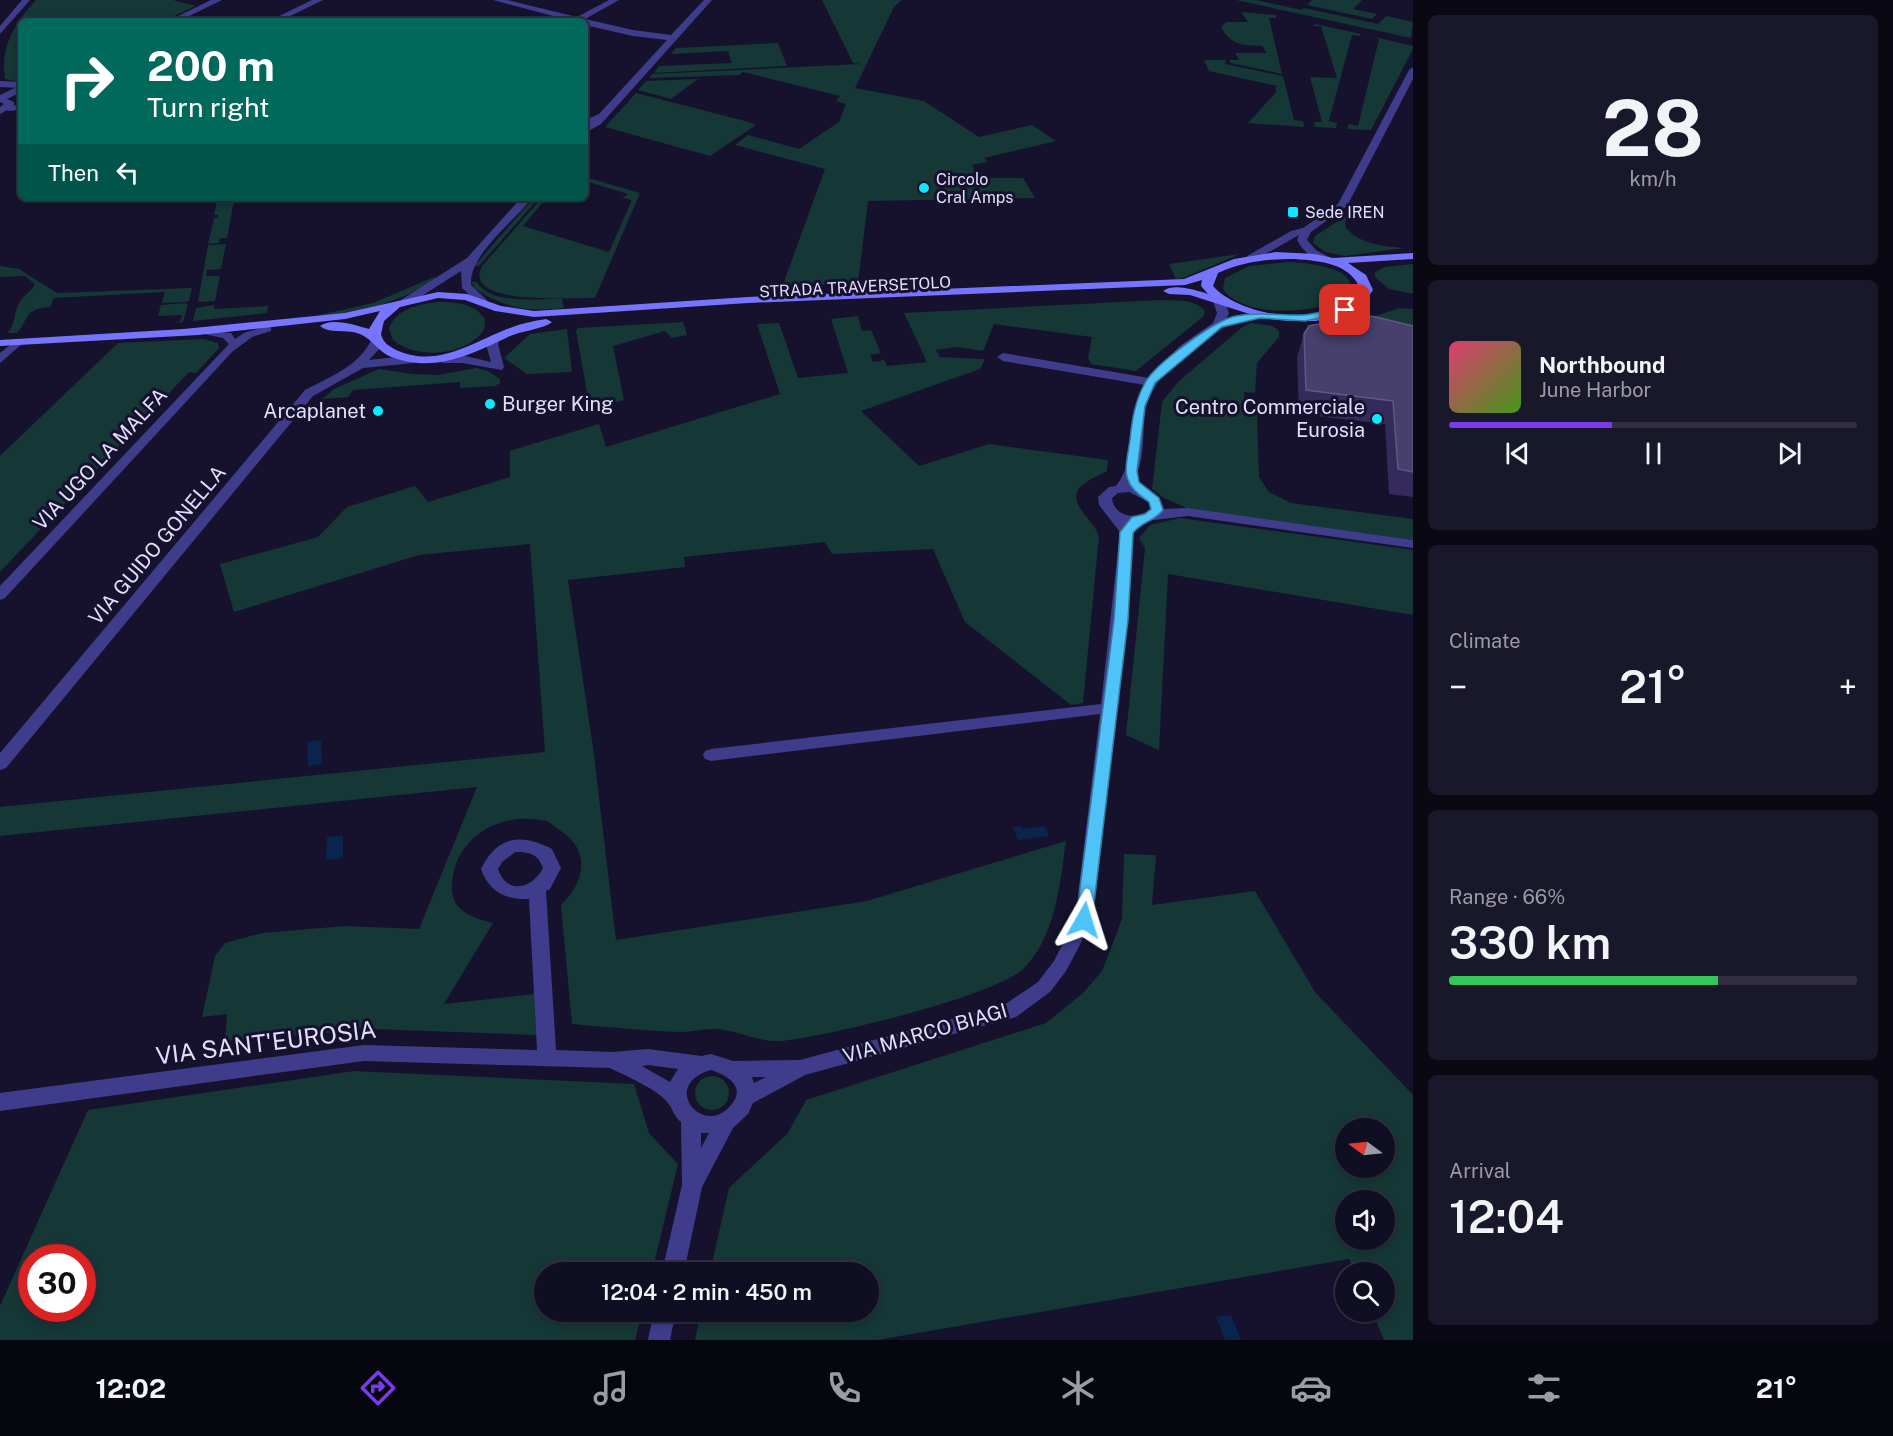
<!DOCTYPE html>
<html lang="en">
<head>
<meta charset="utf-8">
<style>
	:root { --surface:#100e22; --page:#19172a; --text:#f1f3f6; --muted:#9c9ca5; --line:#302e40; --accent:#7c3aed }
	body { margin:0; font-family:"Public Sans",sans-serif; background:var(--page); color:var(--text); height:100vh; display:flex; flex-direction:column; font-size:22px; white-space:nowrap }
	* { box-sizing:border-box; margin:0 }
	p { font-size:20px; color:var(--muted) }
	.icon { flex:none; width:33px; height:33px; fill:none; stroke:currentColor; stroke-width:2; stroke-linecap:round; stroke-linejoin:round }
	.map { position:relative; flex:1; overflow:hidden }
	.panel { display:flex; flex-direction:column; gap:15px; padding:15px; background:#090813; width:480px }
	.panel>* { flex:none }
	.banner { position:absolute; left:18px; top:18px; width:570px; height:183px; border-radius:9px; box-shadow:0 3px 9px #0003,0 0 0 2px var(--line); background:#00695c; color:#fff; overflow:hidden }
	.needle { width:39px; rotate:285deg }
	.fabs { position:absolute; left:1335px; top:1118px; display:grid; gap:12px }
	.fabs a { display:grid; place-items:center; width:60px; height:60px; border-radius:50%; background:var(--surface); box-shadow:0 3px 9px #0003,0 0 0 2px var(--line); font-size:30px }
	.speed { position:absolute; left:18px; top:1244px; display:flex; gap:12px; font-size:30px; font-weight:700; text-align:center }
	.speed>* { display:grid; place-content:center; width:78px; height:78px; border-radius:50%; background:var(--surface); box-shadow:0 3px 9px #0003,0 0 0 2px var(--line); line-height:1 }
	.speed .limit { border:9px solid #d22; background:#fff; color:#111 }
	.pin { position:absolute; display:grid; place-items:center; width:51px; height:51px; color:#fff; margin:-26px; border-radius:12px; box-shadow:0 3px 9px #0006 }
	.me { position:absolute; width:66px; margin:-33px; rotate:6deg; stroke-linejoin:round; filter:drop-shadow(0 0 4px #0008) }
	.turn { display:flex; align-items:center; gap:21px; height:126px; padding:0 30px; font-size:27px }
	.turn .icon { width:78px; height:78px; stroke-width:2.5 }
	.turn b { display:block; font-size:42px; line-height:51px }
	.then { display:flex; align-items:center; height:57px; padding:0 30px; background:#0003; gap:12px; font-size:22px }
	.big { font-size:45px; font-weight:600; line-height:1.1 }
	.panel .tile { flex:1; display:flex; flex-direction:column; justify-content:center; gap:9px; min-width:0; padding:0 21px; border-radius:9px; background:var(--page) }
	.panel .dial { align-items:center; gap:0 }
	.dial b { font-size:78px; line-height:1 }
	.song { display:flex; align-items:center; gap:18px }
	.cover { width:72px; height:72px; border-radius:9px; background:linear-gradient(135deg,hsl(340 70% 55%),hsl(100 70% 35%)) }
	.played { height:6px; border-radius:3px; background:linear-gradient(90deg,var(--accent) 40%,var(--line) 40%) }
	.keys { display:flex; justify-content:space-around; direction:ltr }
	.heat { display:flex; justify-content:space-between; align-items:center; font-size:33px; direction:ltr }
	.charge { height:9px; border-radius:4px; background:linear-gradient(90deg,#34c759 66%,var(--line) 0) }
	.trip { position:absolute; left:534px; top:1262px; width:345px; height:60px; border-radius:30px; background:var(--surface); box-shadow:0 3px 9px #0003,0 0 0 2px var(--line); font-weight:600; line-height:60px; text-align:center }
	.tab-bar { display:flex; height:96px; justify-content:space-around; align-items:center; background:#06060e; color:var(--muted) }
	.tab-bar .icon { width:42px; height:42px }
	.tab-bar .active { color:var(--accent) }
	.tab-bar b { font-size:27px; color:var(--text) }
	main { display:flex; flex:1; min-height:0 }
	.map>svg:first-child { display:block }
	.green { fill:#153735; fill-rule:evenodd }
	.water { fill:#0b244c }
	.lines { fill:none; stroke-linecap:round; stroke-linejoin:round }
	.minor { fill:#3f3d8b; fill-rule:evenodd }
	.tertiary { fill:#3f3d8b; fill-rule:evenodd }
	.secondary { fill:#7775ff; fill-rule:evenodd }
	.wall { fill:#342b5a }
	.building { fill:#473f6c; stroke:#5f5883; stroke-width:1.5 }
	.route { fill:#4fc3f7; stroke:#337fa1; stroke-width:1.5 }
	.poi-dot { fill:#0ae9fe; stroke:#16122d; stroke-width:2 }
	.labels { text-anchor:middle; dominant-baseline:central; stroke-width:6; stroke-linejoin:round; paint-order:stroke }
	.far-poi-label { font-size:16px; fill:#e1deff; stroke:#16122d; text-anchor:start }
	.far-street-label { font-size:16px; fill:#e1deff; stroke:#16122d }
	.poi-label { font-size:20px; fill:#e1deff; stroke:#16122d; text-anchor:end }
	.street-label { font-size:20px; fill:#e1deff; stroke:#16122d }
	.near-street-label { font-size:24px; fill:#e1deff; stroke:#16122d }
</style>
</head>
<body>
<main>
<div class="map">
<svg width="1413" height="1340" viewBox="0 0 1413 1340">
	<rect width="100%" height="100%" fill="#16122d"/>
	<g class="green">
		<path d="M36 0H173L196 6 163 21H21V82L5 79C0 46 15 23 36 0Z"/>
		<polygon points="822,0 902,0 894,7 855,88 924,101 979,137 1032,125 1056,141 984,158 988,162 972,165 978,178 1023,178 1035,198 868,201 858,283 782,287 825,169 735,145 748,135 799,149 839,122 846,104 836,101 840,96 743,72 739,75 649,78 652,74 861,64 853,63"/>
		<polygon points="1236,0 1256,0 1301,10 1304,8 1378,24 1386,16 1413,22 1411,38"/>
		<polygon points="1312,0 1362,0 1353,9 1377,14 1372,19 1307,5"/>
		<path d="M1241 12 1276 15V18H1269L1282 74 1231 63 1229 60H1239L1235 53H1267L1262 46C1243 45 1231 46 1221 27L1226 22H1248Z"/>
		<polygon points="1315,24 1361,34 1360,36 1352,35 1329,121 1337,123 1336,128 1315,127 1314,122 1322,122 1310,77 1337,78 1321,26 1313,26"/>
		<polygon points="1371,36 1413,46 1413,49 1371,130 1347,129 1349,124 1358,126 1379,39"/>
		<polygon points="778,43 787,66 654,73 659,66 732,63 728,51 671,54 676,48"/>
		<polygon points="1204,60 1226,60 1225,64 1283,76 1294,120 1303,121 1304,127 1248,123 1277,91 1275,90 1277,86 1209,71"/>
		<polygon points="698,79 671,99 638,90 646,81"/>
		<polygon points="636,93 749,122 756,125 710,156 605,127"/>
		<path d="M585 177 640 193 595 298C574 297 461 307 482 266L540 200 553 203 543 202 523 226 609 252 632 200 623 198 628 194 585 181Z"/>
		<polygon points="234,200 227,238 220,238 219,243 208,244 214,218 218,218 218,215 214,215 217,201"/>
		<polygon points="532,200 537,200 479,266 474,266"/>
		<path d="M1350 213 1345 222 1346 228C1361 245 1384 246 1405 248L1344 256 1325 252 1313 243 1315 236Z"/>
		<polygon points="226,244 221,269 207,270 206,276 220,276 215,301 198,302 208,245"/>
		<polygon points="1240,254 1183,278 1176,279 1169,264"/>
		<path d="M1288 262C1304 263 1356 266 1351 291 1328 316 1242 319 1223 289L1225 278 1249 266Z"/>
		<polygon points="1413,264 1413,294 1389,289 1375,277 1375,272 1385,267"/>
		<path d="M0 266 19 269 57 293 192 288 189 301 186 302 162 303 165 292 54 298 50 307C23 309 30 318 17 333H7C16 325 13 312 20 302 24 295 31 292 35 284L25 276 0 277Z"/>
		<path d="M434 277 438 279C402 300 357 316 315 316L373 303Z"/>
		<path d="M471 282H477C491 306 538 298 562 299L564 308C533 311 518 311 489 297 482 293 475 290 471 282Z"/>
		<path d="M1161 300C1177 301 1194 298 1205 311L1204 316 1136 371 1091 364 1088 358 1092 337 994 324 983 351 958 347 936 350 940 357 985 359 980 369 861 411 919 466 989 444 1108 460 1107 471C1100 475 1092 478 1085 483 1061 500 1093 518 1099 536L1083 703 1071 705 965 622 933 549 832 554 825 542 684 557 685 567 568 580 593 747 616 940 867 901 1066 841C1060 883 1056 937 1023 969 995 996 822 1038 780 1041 756 1042 736 1029 713 1029 702 1029 692 1032 681 1032 645 1031 608 1027 572 1024L561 905C584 882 592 852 561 831 556 828 551 823 546 821 501 811 455 836 452 884 450 911 471 917 493 923L444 1004 534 994 536 1035 373 1029 225 1041 227 1014 202 1017 215 956 225 943 262 933 345 926 419 929 477 787 0 836V807L545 752 530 544 419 555 234 612 220 564 318 537 347 507 415 486 428 502 510 477V451L519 448 599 424 606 447 780 394 757 324 779 323 798 378 848 373 831 319 858 316 862 331 871 330 881 353 870 355 873 362 884 360 887 366 927 362 904 313Z"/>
		<path d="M438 302C455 302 474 303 485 319L484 330C466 356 417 360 393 340L389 329C395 309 419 304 438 302Z"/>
		<polygon points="185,303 188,305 183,322 174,323 180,321 182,315 158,316 161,305"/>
		<polygon points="214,305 214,309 268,306 267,313 193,321 196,308"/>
		<polygon points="1400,308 1413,309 1413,346 1352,324"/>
		<polygon points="683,322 687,335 672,338 665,331 613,346 624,400 590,409 576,331 578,328"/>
		<polygon points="1251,323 1273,326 1279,331 1279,337 1257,363 1255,393 1244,392 1245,413 1257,414 1259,477 1269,492 1291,503 1413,519 1413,540 1189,509 1164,498 1152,489 1162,402 1178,382 1241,328"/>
		<polygon points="567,329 572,372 527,374 504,358 530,334"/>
		<polygon points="204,339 218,343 219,348 196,373 189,372 0,572 0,456 118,343"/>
		<polygon points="476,368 488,371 500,379 500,383 495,386 460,388 460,382 353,390 348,397 322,399 334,389 379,369 412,374 438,375"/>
		<polygon points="1180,518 1413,550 1413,615 1168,574 1159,750 1126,735 1145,548 1139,538 1150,525"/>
		<path d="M1124 854 1156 855 1152 905 1255 891 1315 992 1413 1095V1340H1384L1372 1311H1384V1272H1355L1349 1259 877 1340H695L701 1311H868V1272H710L729 1188 788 1133 806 1100 1046 1023 1083 993 1102 971 1122 919ZM1346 1128H1384V1167H1346ZM1346 1200H1384V1239H1346Z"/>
		<path d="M354 1071 634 1084 649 1133 678 1164 652 1272H544V1311H642L635 1340H0V1306L88 1110ZM32 1257H82V1308H32Z"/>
		<circle cx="712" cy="1093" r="17"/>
	</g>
	<g class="water">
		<polygon points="321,740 322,764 308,766 307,742"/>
		<polygon points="1021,826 1022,829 1045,826 1049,836 1018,840 1013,827"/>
		<polygon points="343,835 343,858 326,860 327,837"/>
		<polygon points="1231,1315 1241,1340 1225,1340 1216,1317"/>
	</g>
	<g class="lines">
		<g class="minor">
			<polygon points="22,0 30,0 0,34 0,26"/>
			<polygon points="312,0 323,0 280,21 269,21"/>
			<polygon points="493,0 507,0 577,17 609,0 619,0 585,19 633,30 671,35 704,0 712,0 601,124 585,133 585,120 599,114 667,40 633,36 585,25 585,21 572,21"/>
			<polygon points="179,16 194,19 195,21 176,20 175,18"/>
			<path d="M1413 67V79L1347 206 1311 232 1307 240 1316 250 1331 258V262C1317 264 1303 252 1297 240L1299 235 1255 260H1247V256L1291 231 1303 228 1338 204 1409 70Z"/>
			<polygon points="0,81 21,82 21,88 0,87"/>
			<polygon points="21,104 21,110 8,111 3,108"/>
			<path d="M521 198H532C514 222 469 254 471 285L487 300V304H479L462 288 461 271 409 304H401V300L467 258Z"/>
			<path d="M1219 298 1225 301 1229 313 1227 318 1260 312 1266 315 1264 317C1251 321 1236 321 1224 327 1193 340 1154 375 1146 408 1141 434 1147 462 1131 484 1146 488 1160 492 1164 509L1188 508 1413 540V548L1188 516 1128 523 1134 532 1132 566 1093 920 1066 971 1050 992 1016 1017 805 1075 753 1103 748 1114 733 1128 702 1187 684 1272H662L682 1185 681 1122C674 1117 673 1109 668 1103 659 1090 624 1075 610 1068L364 1061 0 1111V1093L364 1045 537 1050 529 899C506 900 489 892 481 869 497 836 521 833 552 849L561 868 550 889 546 891 556 1050 612 1052 648 1049 702 1056 711 1054 733 1061 800 1060 1004 1005 1038 982 1054 961 1075 920 1100 714 711 761 705 759 703 755 705 751 711 749 1101 704 1120 532 1099 505 1098 497 1109 487 1116 486C1139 457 1126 416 1145 385L1003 361 997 357 1003 353 1149 378 1180 346 1213 323 1217 313 1213 301ZM1129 492 1149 502 1150 509C1137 521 1114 517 1112 498L1118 493ZM515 852C530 852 538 854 543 868 533 888 507 896 498 869L502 862ZM648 1065 678 1069 670 1082 642 1066ZM711 1070C727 1075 747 1087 731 1105 703 1139 659 1085 711 1070ZM752 1077H766L754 1083ZM701 1133H709L701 1148Z"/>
			<polygon points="267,326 271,327 271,331 252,337 232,352 5,598 0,600 0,586 229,344 223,338 204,334 204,330 231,333 235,339 244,333"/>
			<path d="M494 335 500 338 498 344 504 367 502 370 462 363H443L437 359C450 349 476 359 491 362L486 344 490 336Z"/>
			<path d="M376 337 382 340V346L369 360 414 355 420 359 414 363 363 368 313 396 6 768 0 770V753L305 390C330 377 361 365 372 338Z"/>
			<polygon points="18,339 22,340 22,344 0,363 0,353"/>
			<polygon points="654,1311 676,1311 670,1340 648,1340"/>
		</g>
		<g class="tertiary">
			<polygon points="211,0 222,0 179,21 168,21"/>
			<polygon points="21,85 21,92 7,99 14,102 14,106 0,114 0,107 4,104 0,102 0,95"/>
		</g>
		<path class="secondary" d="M1276 252 1315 254 1333 258 1413 253V259L1348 263 1366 275 1373 290 1362 306 1344 315 1316 321H1289L1262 318 1190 295 1169 294 1163 291C1174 283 1195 290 1208 294L1201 286 1202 280 1185 285 748 303 534 317 495 311 465 300 438 298 400 307 384 321 381 334C383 343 389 346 396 350 438 369 472 342 510 328 522 323 534 321 546 319L552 322C544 329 520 331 508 337 470 355 432 374 389 356 377 350 372 339 360 334 348 329 329 334 320 326 331 317 356 325 369 329L380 311 345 319 198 335 0 346V340L184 329 345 313 438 292 467 294 501 306 534 311 748 297 1184 279 1234 259ZM1295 259C1321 261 1350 263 1361 290 1334 330 1242 319 1213 286L1218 273C1244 261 1267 259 1295 259Z"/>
	</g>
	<polygon class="wall" points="1413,326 1413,497 1389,494 1385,424 1299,414 1297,357 1304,334"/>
	<polygon class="building" points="1363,315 1376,317 1413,326 1413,472 1398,469 1393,401 1306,390 1304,334 1309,326 1324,323 1345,324"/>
	<path class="route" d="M1345 307 1350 310 1348 312 1305 321 1260 318 1222 327 1155 383 1145 406 1137 471 1139 482 1159 498 1163 510C1154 522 1142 521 1133 533L1128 620 1092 920 1090 924H1078L1076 920 1114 620 1120 532 1132 517 1145 514 1151 509 1149 502C1120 483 1125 472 1130 440 1132 420 1135 401 1145 383 1155 364 1215 320 1236 316 1259 311 1281 316 1304 315 1317 314 1331 309 1345 307Z"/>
	<g class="poi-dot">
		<circle cx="924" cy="188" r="6"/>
		<rect x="1287" y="206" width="12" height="12" rx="3"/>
		<circle cx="490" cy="404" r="6"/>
		<circle cx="378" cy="411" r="6"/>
		<circle cx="1377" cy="419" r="6"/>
	</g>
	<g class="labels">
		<g class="far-poi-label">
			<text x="936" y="179">Circolo<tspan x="936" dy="18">Cral Amps</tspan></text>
			<text x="1305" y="212">Sede IREN</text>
		</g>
		<g class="far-street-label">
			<text transform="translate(855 287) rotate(-3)">STRADA TRAVERSETOLO</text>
		</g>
		<g class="poi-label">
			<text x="502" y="404" text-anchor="start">Burger King</text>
			<text x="1365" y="407">Centro Commerciale<tspan x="1365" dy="23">Eurosia</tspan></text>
			<text x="366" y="411">Arcaplanet</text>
		</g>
		<g class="street-label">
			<text transform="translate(100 459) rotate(-47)">VIA UGO LA MALFA</text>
			<text transform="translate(157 545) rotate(-50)">VIA GUIDO GONELLA</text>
			<text transform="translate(925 1033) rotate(-16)">VIA MARCO BIAGI</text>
		</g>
		<g class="near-street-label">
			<text transform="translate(266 1042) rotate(-7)">VIA SANT'EUROSIA</text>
		</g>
	</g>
</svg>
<div class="fabs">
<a><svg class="needle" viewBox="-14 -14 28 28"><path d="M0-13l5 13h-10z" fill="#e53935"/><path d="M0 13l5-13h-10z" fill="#9c9ca5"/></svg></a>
<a><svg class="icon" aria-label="sound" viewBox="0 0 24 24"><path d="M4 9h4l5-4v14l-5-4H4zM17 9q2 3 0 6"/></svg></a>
<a><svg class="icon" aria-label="search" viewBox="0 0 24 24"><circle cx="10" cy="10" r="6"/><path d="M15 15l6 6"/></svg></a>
</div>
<div class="speed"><div class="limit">30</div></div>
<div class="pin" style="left:1345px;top:310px;background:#d93025"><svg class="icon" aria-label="arrive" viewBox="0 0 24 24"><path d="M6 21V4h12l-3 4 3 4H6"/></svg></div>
<svg class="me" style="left:1084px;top:920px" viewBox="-20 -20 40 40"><path d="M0-17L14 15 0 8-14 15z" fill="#4fc3f7" stroke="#fff" stroke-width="4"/></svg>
<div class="trip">12:04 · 2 min · 450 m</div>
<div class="banner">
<div class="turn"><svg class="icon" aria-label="right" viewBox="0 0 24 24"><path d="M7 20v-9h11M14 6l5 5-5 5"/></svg><div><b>200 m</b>Turn right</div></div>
<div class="then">Then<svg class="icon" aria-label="left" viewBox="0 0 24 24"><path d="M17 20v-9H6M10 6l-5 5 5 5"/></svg></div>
</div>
</div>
<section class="panel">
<div class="tile dial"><b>28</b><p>km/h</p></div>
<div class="tile">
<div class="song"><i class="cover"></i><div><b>Northbound</b><p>June Harbor</p></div></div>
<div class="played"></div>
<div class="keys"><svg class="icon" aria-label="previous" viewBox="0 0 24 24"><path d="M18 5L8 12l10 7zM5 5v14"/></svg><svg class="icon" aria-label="pause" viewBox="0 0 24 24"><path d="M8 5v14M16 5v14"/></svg><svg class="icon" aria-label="next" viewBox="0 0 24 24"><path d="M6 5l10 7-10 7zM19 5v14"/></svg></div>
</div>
<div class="tile"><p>Climate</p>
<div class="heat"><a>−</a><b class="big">21°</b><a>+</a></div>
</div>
<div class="tile"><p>Range · 66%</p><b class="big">330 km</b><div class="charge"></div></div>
<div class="tile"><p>Arrival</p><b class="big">12:04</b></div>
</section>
</main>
<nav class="tab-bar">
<b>12:02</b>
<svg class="icon active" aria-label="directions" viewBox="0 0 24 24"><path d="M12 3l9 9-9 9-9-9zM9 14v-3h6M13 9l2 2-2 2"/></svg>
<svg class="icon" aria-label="music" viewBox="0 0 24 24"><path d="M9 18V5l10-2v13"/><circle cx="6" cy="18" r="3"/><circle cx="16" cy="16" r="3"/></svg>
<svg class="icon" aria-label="phone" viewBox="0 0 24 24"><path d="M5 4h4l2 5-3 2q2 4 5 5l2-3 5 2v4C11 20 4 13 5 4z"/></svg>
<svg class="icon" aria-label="climate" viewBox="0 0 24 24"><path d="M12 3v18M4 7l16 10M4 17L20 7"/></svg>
<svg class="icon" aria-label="car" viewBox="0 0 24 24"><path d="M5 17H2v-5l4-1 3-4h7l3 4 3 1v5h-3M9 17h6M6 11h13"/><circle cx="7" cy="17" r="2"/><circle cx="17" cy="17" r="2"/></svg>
<svg class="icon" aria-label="filters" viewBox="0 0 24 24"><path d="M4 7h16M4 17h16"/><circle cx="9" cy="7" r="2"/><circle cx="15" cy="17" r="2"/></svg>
<b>21°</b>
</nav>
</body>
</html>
